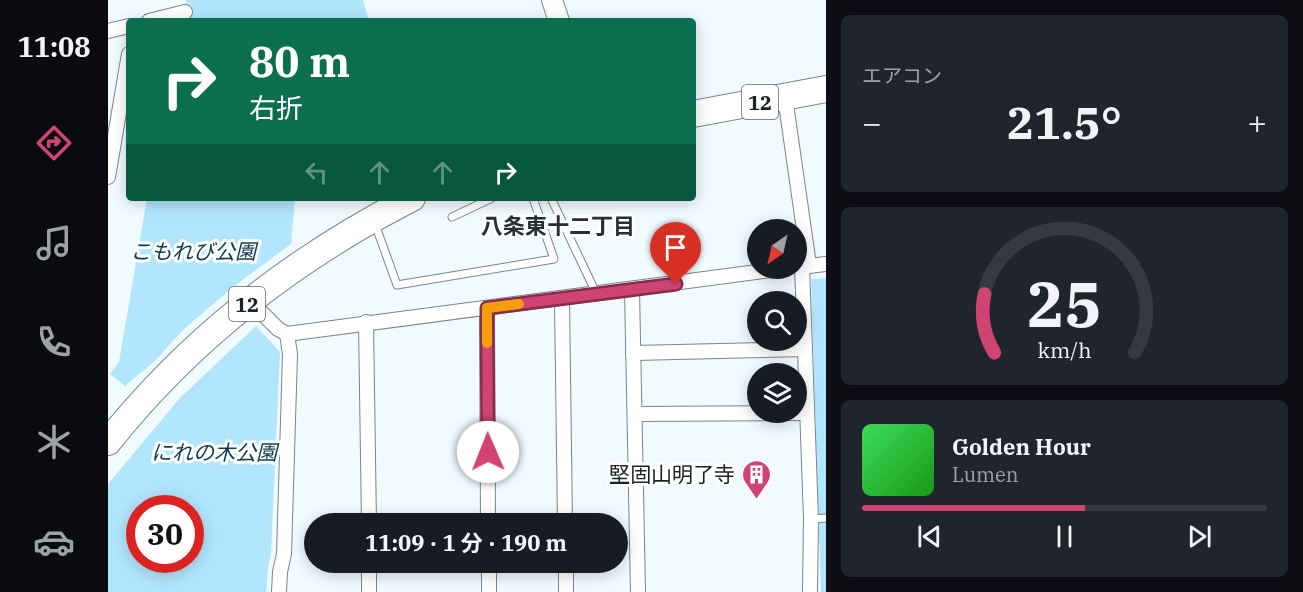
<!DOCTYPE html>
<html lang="ja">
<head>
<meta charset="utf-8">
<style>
	:root { --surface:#171b24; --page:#20242c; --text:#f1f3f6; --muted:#9ea1a6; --line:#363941; --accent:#d04473 }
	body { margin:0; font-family:"IBM Plex Serif","Noto Sans JP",serif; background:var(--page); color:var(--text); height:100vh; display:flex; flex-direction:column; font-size:22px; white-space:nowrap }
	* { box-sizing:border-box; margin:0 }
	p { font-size:20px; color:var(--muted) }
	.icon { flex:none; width:33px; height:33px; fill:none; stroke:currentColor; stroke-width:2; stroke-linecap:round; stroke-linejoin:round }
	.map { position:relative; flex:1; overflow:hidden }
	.details { display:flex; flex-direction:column; gap:15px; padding:15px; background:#0d0f14; width:477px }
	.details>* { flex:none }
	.hud { position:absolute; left:18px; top:18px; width:570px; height:183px; border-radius:6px; box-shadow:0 3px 15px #0003; background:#0b6e4f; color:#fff; overflow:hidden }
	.needle { width:39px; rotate:214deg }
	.tools { position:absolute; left:639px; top:219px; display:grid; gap:12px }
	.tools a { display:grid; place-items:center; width:60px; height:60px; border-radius:50%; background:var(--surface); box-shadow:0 3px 15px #0003; font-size:30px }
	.speed { position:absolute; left:18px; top:495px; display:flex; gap:12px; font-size:30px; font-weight:700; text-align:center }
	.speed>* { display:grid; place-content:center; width:78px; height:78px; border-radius:50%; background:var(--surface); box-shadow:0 3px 15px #0003; line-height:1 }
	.speed .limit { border:9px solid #d22; background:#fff; color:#111 }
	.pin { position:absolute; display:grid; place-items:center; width:51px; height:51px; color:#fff; margin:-62px -26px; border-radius:50% 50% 50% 0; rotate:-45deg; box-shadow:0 0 6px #0007 }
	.pin .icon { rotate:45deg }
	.me { position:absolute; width:66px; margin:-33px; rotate:359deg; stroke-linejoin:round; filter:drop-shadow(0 0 4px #0008) }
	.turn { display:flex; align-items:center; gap:21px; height:126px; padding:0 24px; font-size:27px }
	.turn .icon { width:78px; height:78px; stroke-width:2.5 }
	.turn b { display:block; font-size:42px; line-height:51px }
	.lanes { display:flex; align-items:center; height:57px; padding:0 24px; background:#0003; justify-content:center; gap:30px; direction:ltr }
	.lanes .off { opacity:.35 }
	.big { font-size:45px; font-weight:700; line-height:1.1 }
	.details .card { flex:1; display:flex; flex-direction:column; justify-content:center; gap:9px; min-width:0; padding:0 21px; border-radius:9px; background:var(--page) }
	.details .dial { align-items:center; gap:0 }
	.dial svg { height:156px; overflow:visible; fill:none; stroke:var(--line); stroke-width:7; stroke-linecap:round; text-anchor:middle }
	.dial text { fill:var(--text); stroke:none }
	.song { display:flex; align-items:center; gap:18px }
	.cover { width:72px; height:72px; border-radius:9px; background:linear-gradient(135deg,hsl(130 70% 55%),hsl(120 70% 35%)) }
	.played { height:6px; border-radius:3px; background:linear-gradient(90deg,var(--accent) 55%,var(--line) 55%) }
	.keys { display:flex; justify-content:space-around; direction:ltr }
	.heat { display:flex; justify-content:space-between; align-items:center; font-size:33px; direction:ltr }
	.trip { position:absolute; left:196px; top:513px; width:324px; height:60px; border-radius:30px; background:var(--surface); box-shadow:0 3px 15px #0003; font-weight:700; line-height:60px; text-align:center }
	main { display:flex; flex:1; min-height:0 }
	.dock { display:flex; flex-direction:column; width:108px; justify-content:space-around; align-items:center; background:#090b0e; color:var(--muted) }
	.dock .icon { width:42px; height:42px }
	.dock .selected { color:var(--accent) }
	.dock b { font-size:27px; color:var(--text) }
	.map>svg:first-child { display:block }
	.green { fill:#b1e6fd; fill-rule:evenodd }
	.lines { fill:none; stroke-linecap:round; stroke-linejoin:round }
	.lane-casing { stroke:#77868c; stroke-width:9 }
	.street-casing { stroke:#77868c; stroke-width:16 }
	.secondary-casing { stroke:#77868c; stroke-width:22 }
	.highway-casing { stroke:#77868c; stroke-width:28 }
	.lane { stroke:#fff; stroke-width:7 }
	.street { stroke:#fff; stroke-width:14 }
	.secondary { stroke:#fff; stroke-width:20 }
	.highway { stroke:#fff; stroke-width:26 }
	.route-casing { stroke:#872c4b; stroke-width:15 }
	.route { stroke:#d04473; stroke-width:10 }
	.slow { stroke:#f59e0b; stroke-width:10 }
	.labels { text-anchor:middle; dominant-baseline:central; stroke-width:6; stroke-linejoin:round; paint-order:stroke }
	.shield { fill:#fff; stroke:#5f6466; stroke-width:1.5 }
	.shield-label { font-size:20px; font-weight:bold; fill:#1b2124 }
	.park-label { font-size:21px; font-style:italic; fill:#0b3a4b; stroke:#fff }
	.poi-label { font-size:21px; fill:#1b2124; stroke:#fff; text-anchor:end }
	.neighbourhood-label { font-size:22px; font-weight:bold; fill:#233036; stroke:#fff }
</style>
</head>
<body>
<main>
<nav class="dock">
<b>11:08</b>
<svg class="icon selected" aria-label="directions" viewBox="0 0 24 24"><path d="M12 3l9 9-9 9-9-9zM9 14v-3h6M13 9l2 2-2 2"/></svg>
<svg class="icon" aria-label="music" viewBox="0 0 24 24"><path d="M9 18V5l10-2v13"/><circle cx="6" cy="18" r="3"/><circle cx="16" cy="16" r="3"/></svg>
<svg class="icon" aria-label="phone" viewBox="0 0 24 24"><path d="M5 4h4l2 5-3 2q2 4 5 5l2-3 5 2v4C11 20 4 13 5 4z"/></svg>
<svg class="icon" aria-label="climate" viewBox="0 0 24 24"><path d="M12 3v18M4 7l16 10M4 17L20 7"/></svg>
<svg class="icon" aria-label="car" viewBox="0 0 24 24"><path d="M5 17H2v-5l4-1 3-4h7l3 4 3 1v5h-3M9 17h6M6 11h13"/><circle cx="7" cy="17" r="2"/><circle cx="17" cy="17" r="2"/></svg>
</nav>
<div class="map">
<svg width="718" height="592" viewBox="0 0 718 592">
	<rect width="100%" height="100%" fill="#f0faff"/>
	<g class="green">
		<polygon points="78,0 255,0 261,21 80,21"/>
		<polygon points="39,198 187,198 183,244 125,287 75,330 47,361 17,386 2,374 11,362"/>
		<polygon points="718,278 718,592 713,592 703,279"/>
		<path d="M148 326 172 352 163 554 160 568 158 592H0V484L72 398ZM32 508H82V560H32Z"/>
	</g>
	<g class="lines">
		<defs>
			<g id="lane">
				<polyline points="443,198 489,295"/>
				<polyline points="344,217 384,198"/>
				<polyline points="267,224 289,285 446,259 425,198"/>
				<polyline points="703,519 718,518"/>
			</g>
			<g id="street">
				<polyline points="41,21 77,12"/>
				<polyline points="0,31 21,26"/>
				<polyline points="677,97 701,265"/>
				<polyline points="0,177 21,54"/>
				<polyline points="694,266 703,519 702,592"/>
				<polyline points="693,267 718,264"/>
				<polyline points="524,290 530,592"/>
				<polyline points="454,299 457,524"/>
				<polyline points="142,301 170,329 179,334 679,268"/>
				<polyline points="379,308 380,524"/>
				<polyline points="258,322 261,524"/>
				<polyline points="525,353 697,349"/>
				<polyline points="527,414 699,413"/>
				<polyline points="261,562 261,592"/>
				<polyline points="381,562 381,592"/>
				<polyline points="458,562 458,592"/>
				<polyline points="171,592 172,572 176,554 182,354 179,334"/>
			</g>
			<polyline id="secondary" points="444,0 451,21"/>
			<g id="highway">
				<polyline points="585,114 718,89"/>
				<path d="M0 442C82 339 187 258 304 198"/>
			</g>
		</defs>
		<use href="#lane" class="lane-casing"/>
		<use href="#street" class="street-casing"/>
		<use href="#secondary" class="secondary-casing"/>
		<use href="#highway" class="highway-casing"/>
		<use href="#lane" class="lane"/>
		<use href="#street" class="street"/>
		<use href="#secondary" class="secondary"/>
		<use href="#highway" class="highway"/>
	</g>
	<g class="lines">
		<defs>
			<polyline id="route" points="380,452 379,308 568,284"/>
		</defs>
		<use href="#route" class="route-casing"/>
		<use href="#route" class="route"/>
		<polyline class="slow" points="379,343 379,308 411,304"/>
	</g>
	<defs>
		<symbol id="building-pin" viewBox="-11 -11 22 30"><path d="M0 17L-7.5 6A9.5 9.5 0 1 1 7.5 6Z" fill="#d04473" stroke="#fff"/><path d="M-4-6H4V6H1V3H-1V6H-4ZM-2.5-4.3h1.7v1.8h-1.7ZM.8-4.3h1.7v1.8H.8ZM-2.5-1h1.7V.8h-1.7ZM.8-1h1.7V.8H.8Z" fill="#fff"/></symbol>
	</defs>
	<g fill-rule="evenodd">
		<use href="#building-pin" x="632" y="458" width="33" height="45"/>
	</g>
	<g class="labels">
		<g class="shield">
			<rect x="634" y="85" width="36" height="34" rx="4.5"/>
			<rect x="121" y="287" width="36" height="34" rx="4.5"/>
		</g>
		<g class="shield-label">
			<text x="652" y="102">12</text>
			<text x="139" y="304">12</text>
		</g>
		<g class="park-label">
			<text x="85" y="251">こもれび公園</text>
			<text x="106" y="452">にれの木公園</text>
		</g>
		<g class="poi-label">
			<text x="627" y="474">堅固山明了寺</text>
		</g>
		<g class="neighbourhood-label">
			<text x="450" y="225">八条東十二丁目</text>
		</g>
	</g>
</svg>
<div class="tools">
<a><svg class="needle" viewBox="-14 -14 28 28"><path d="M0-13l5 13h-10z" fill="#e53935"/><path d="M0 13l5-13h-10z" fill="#9ea1a6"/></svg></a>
<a><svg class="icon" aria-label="search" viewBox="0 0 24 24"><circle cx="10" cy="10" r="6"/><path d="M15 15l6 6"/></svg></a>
<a><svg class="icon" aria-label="layers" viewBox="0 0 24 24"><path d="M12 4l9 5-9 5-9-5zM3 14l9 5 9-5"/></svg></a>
</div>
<div class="speed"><div class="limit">30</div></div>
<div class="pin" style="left:568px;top:284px;background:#d93025"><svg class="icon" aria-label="arrive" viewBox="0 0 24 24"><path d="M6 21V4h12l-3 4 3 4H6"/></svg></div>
<svg class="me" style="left:380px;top:452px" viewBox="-20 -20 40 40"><circle r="19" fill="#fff"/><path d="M0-13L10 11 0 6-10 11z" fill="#d04473"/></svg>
<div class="trip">11:09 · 1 分 · 190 m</div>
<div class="hud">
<div class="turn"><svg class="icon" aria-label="right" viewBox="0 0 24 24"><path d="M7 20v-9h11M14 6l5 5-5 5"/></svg><div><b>80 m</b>右折</div></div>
<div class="lanes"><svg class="icon off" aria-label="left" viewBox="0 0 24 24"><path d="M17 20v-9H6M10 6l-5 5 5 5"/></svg><svg class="icon off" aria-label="ahead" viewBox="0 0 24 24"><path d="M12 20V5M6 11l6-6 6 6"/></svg><svg class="icon off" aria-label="ahead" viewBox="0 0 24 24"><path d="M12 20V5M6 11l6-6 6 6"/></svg><svg class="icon" aria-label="right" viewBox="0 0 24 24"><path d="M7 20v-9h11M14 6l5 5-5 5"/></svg></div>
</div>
</div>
<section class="details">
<div class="card"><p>エアコン</p>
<div class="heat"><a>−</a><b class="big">21.5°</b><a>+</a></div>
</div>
<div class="card dial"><svg viewBox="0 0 100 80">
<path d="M14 69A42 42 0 1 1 86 69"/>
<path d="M14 69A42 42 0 0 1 9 39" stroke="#d04473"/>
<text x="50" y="56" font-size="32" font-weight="700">25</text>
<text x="50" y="72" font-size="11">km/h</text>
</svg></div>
<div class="card">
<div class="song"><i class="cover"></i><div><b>Golden Hour</b><p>Lumen</p></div></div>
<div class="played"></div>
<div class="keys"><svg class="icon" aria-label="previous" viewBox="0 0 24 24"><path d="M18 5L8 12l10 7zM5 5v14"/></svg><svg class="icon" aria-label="pause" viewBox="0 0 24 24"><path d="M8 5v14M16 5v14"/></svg><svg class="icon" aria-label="next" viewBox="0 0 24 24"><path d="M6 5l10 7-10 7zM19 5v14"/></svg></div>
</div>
</section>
</main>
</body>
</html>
